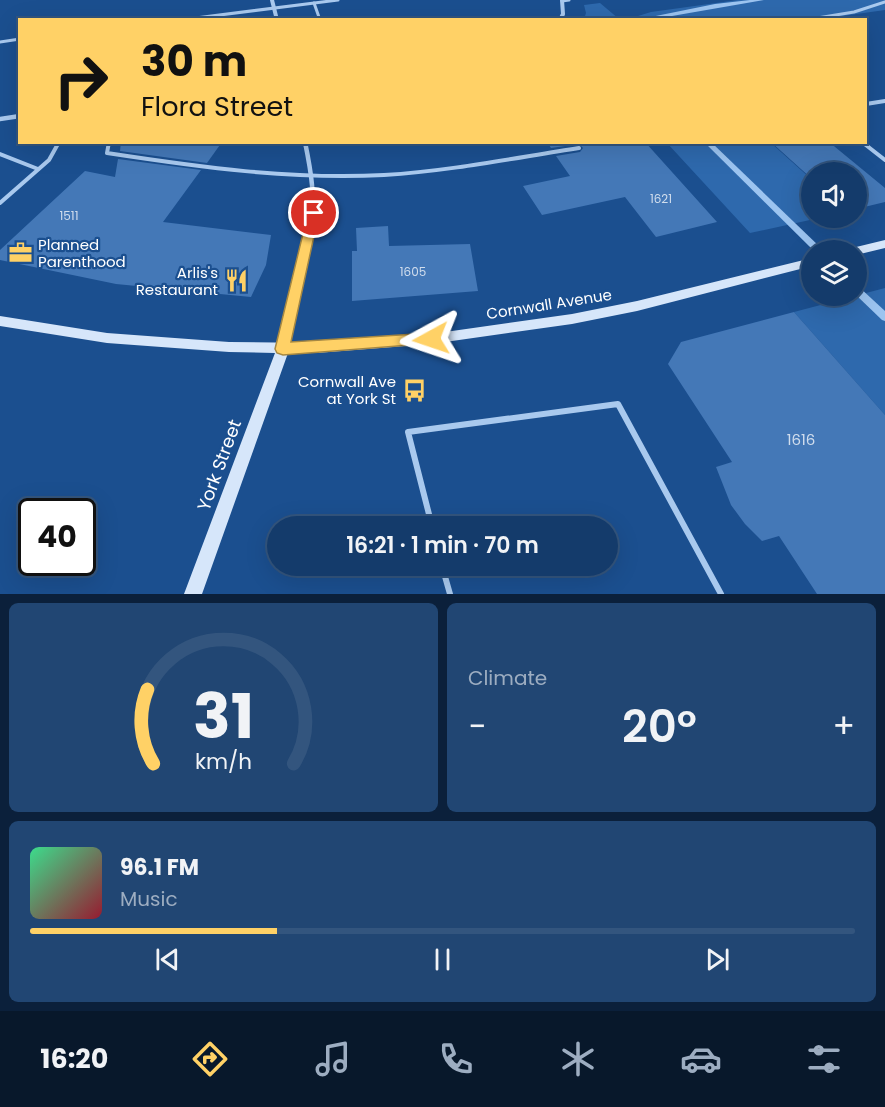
<!DOCTYPE html>
<html lang="en">
<head>
<meta charset="utf-8">
<style>
	:root { --surface:#143b6b; --page:#214673; --text:#f1f3f6; --muted:#9dadc1; --line:#33557e; --accent:#ffd166 }
	body { margin:0; font-family:Poppins,sans-serif; background:var(--page); color:var(--text); height:100vh; display:flex; flex-direction:column; font-size:22px; white-space:nowrap }
	* { box-sizing:border-box; margin:0 }
	p { font-size:20px; color:var(--muted) }
	.icon { flex:none; width:33px; height:33px; fill:none; stroke:currentColor; stroke-width:2; stroke-linecap:round; stroke-linejoin:round }
	.map { position:relative; height:594px; overflow:hidden }
	.panel { display:flex; flex-direction:column; gap:9px; padding:9px; background:#0b203b; flex:1 }
	.panel>* { flex:none }
	.banner { position:absolute; left:18px; top:18px; width:849px; height:126px; border-radius:0px; box-shadow:0 6px 24px #0002,0 0 0 2px var(--line); background:#ffd166; color:#111; overflow:hidden }
	.buttons { position:absolute; left:801px; top:162px; display:grid; gap:12px }
	.buttons a { display:grid; place-items:center; width:66px; height:66px; border-radius:50%; background:var(--surface); box-shadow:0 6px 24px #0002,0 0 0 2px var(--line); font-size:30px }
	.speed { position:absolute; left:18px; top:498px; display:flex; gap:12px; font-size:30px; font-weight:700; text-align:center }
	.speed>* { display:grid; place-content:center; width:78px; height:78px; border-radius:50%; background:var(--surface); box-shadow:0 6px 24px #0002,0 0 0 2px var(--line); line-height:1 }
	.speed .limit { border:3px solid #111; border-radius:9px; background:#fff; color:#111 }
	.pin { position:absolute; display:grid; place-items:center; width:51px; height:51px; color:#fff; margin:-26px; border:3px solid #fff; border-radius:50%; box-shadow:0 2px 6px #0007 }
	.me { position:absolute; width:66px; margin:-33px; rotate:265deg; stroke-linejoin:round; filter:drop-shadow(0 0 4px #0008) }
	.turn { display:flex; align-items:center; gap:21px; height:126px; padding:0 24px; font-size:27px }
	.turn .icon { width:78px; height:78px; stroke-width:2.5 }
	.turn b { display:block; font-size:42px; line-height:51px }
	.big { font-size:45px; font-weight:600; line-height:1.1 }
	.panel .widget { flex:1; display:flex; flex-direction:column; justify-content:center; gap:9px; min-width:0; padding:0 21px; border-radius:9px; background:var(--page) }
	.panel .dial { align-items:center; gap:0 }
	.dial svg { height:156px; overflow:visible; fill:none; stroke:var(--line); stroke-width:7; stroke-linecap:round; text-anchor:middle }
	.dial text { fill:var(--text); stroke:none }
	.song { display:flex; align-items:center; gap:18px }
	.cover { width:72px; height:72px; border-radius:9px; background:linear-gradient(135deg,hsl(150 70% 55%),hsl(350 70% 35%)) }
	.played { height:6px; border-radius:3px; background:linear-gradient(90deg,var(--accent) 30%,var(--line) 30%) }
	.keys { display:flex; justify-content:space-around; direction:ltr }
	.heat { display:flex; justify-content:space-between; align-items:center; font-size:33px; direction:ltr }
	.panel .tiles { flex:1; display:grid; gap:9px; grid-template-columns:1fr 1fr }
	.widget:last-child { grid-column:span 2 }
	.trip { position:absolute; left:267px; top:516px; width:351px; height:60px; border-radius:30px; background:var(--surface); box-shadow:0 6px 24px #0002,0 0 0 2px var(--line); font-weight:600; line-height:60px; text-align:center }
	.tab-bar { display:flex; height:96px; justify-content:space-around; align-items:center; background:#08182b; color:var(--muted) }
	.tab-bar .icon { width:42px; height:42px }
	.tab-bar .active { color:var(--accent) }
	.tab-bar b { font-size:27px; color:var(--text) }
	.map>svg:first-child { display:block }
	.green { fill:#2e69ad }
	.lines { fill:none; stroke-linecap:round; stroke-linejoin:round }
	.stream { fill:#9cc4f0; fill-rule:evenodd }
	.building { fill:#4478b7 }
	.lane-far2 { stroke:#a9c9ee; stroke-width:3 }
	.lane-far1 { stroke:#a9c9ee; stroke-width:4 }
	.lane { stroke:#a9c9ee; stroke-width:6 }
	.street-far2 { stroke:#a9c9ee; stroke-width:4 }
	.street-far1 { stroke:#a9c9ee; stroke-width:4.5 }
	.street { stroke:#a9c9ee; stroke-width:6 }
	.secondary { fill:#d6e6fa; fill-rule:evenodd }
	.route { fill:#ffd166; stroke:#a68842; stroke-width:1.5 }
	.labels { text-anchor:middle; dominant-baseline:central; stroke-width:4.5; stroke-linejoin:round; paint-order:stroke }
	.number-label { font-size:12px; fill:#d0dded }
	.poi-label { font-size:15px; fill:#fff; stroke:#1b4f8f; text-anchor:end }
	.street-label { font-size:15px; fill:#fff; stroke:#1b4f8f }
	.near-number-label { font-size:15px; fill:#d0dded }
	.near-street-label { font-size:18px; fill:#fff; stroke:#1b4f8f }
</style>
</head>
<body>
<div class="map">
<svg width="885" height="594" viewBox="0 0 885 594">
	<rect width="100%" height="100%" fill="#1b4f8f"/>
	<g class="green">
		<polygon points="738,0 885,0 885,10 821,19 625,20 651,12"/>
		<polygon points="600,3 619,19 584,19 586,13 584,5"/>
		<polygon points="667,143 771,143 811,179 812,218 819,218 750,233"/>
		<polygon points="885,288 885,415 794,312"/>
	</g>
	<g class="lines">
		<g class="stream">
			<polygon points="750,0 764,0 649,20 636,20 715,4"/>
			<polygon points="704,142 711,142 821,248 822,250 813,250"/>
			<polygon points="856,286 859,287 885,311 885,321 882,320 856,295"/>
		</g>
	</g>
	<g class="building">
		<polygon points="121,142 222,142 207,163 120,151"/>
		<polygon points="547,142 645,142 717,222 656,237 625,197 542,215 523,186 570,176 556,156 580,152 583,148 579,144 551,148"/>
		<polygon points="771,142 829,142 885,188 885,202 856,209 856,172 812,172 812,179"/>
		<polygon points="118,159 201,170 163,222 271,235 266,265 251,297 116,284 0,260 0,250 85,171 115,177"/>
		<polygon points="388,226 389,246 470,244 478,291 352,301 352,251 357,251 356,228"/>
		<polygon points="794,312 885,415 885,594 817,594 779,536 762,541 745,524 731,505 716,467 732,462 668,364 681,342"/>
	</g>
	<g class="lines">
		<g class="lane-far2">
			<polyline points="562,1 569,0"/>
			<polyline points="314,3 320,20"/>
			<polyline points="153,20 168,20"/>
			<polyline points="180,20 338,0"/>
			<polyline points="805,20 854,12 885,2"/>
			<polyline points="0,42 20,39"/>
		</g>
		<g class="lane-far1">
			<polyline points="866,104 885,101"/>
			<path d="M109 142 107 153C199 167 291 180 384 175 450 171 514 158 579 148"/>
			<polyline points="862,142 885,160"/>
			<polyline points="0,154 38,169"/>
			<polyline points="0,203 49,160 59,142"/>
		</g>
		<g class="lane">
			<polyline points="432,526 408,432 618,404 721,594"/>
			<polyline points="442,566 450,594"/>
		</g>
		<g class="street-far2">
			<polyline points="272,0 277,20"/>
			<polyline points="560,20 563,14 562,0"/>
		</g>
		<g class="street-far1">
			<polyline points="0,119 20,116"/>
			<path d="M305 142C311 171 316 199 310 228"/>
		</g>
		<polyline class="street" points="283,348 310,226"/>
		<g class="secondary">
			<polygon points="885,240 885,248 856,255 856,250 851,250 852,248"/>
			<polygon points="812,258 812,266 637,311 572,324 431,344 316,353 288,353 202,594 184,594 275,353 229,352 107,343 0,326 0,316 107,333 229,342 316,343 431,334 572,314 637,301"/>
		</g>
	</g>
	<polygon class="route" points="314,209 319,213 291,342 431,333 436,335 439,339 436,343 283,355 277,353 275,349 308,213"/>
	<defs>
		<symbol id="office-bare" viewBox="-9 -9 18 18"><path d="M-6-3h4V-5.5h4V-3h4V5H-6ZM-1-4.5V-3h2v-1.5ZM-6 0V1H6V0Z" fill="#ffd166" stroke="#1b4f8f" stroke-width="2.5" paint-order="stroke"/></symbol>
		<symbol id="restaurant-bare" viewBox="-9 -9 18 18"><path d="M-5-6h1v4h1v-4h1v4h1v-4h1v5L-1.5 .5V6h-2V.5L-5-1ZM5-6V6H3V1.5H1.5Q1.5-4 5-6Z" fill="#ffd166" stroke="#1b4f8f" stroke-width="2.5" paint-order="stroke"/></symbol>
		<symbol id="bus-bare" viewBox="-9 -9 18 18"><path d="M-5-6H5V4H4V6H2V4H-2V6H-4V4H-5ZM-3.5-4V0h7V-4ZM-3.5 1.2v1.5H-2V1.2ZM2 1.2v1.5H3.5V1.2Z" fill="#ffd166" stroke="#1b4f8f" stroke-width="2.5" paint-order="stroke"/></symbol>
	</defs>
	<g fill-rule="evenodd">
		<use href="#office-bare" x="4" y="236" width="33" height="33"/>
		<use href="#restaurant-bare" x="220" y="264" width="33" height="33"/>
		<use href="#bus-bare" x="398" y="374" width="33" height="33"/>
	</g>
	<g class="labels">
		<g class="number-label">
			<text x="661" y="198">1621</text>
			<text x="69" y="215">1511</text>
			<text x="413" y="271">1605</text>
		</g>
		<g class="poi-label">
			<text x="38" y="244" text-anchor="start">Planned<tspan x="38" dy="17">Parenthood</tspan></text>
			<text x="218" y="272">Arlis's<tspan x="218" dy="17">Restaurant</tspan></text>
			<text x="396" y="381">Cornwall Ave<tspan x="396" dy="17">at York St</tspan></text>
		</g>
		<g class="street-label">
			<text transform="translate(549 304) rotate(-9)">Cornwall Avenue</text>
		</g>
		<g class="near-number-label">
			<text x="801" y="439">1616</text>
		</g>
		<g class="near-street-label">
			<text transform="translate(219 465) rotate(-70)">York Street</text>
		</g>
	</g>
</svg>
<div class="buttons">
<a><svg class="icon" aria-label="sound" viewBox="0 0 24 24"><path d="M4 9h4l5-4v14l-5-4H4zM17 9q2 3 0 6"/></svg></a>
<a><svg class="icon" aria-label="layers" viewBox="0 0 24 24"><path d="M12 4l9 5-9 5-9-5zM3 14l9 5 9-5"/></svg></a>
</div>
<div class="speed"><div class="limit">40</div></div>
<div class="pin" style="left:314px;top:213px;background:#d93025"><svg class="icon" aria-label="arrive" viewBox="0 0 24 24"><path d="M6 21V4h12l-3 4 3 4H6"/></svg></div>
<svg class="me" style="left:431px;top:339px" viewBox="-20 -20 40 40"><path d="M0-17L14 15 0 8-14 15z" fill="#ffd166" stroke="#fff" stroke-width="4"/></svg>
<div class="trip">16:21 · 1 min · 70 m</div>
<div class="banner">
<div class="turn"><svg class="icon" aria-label="right" viewBox="0 0 24 24"><path d="M7 20v-9h11M14 6l5 5-5 5"/></svg><div><b>30 m</b>Flora Street</div></div>
</div>
</div>
<section class="panel">
<div class="tiles">
<div class="widget dial"><svg viewBox="0 0 100 80">
<path d="M14 69A42 42 0 1 1 86 69"/>
<path d="M14 69A42 42 0 0 1 11 31" stroke="#ffd166"/>
<text x="50" y="56" font-size="32" font-weight="700">31</text>
<text x="50" y="72" font-size="11">km/h</text>
</svg></div>
<div class="widget"><p>Climate</p>
<div class="heat"><a>−</a><b class="big">20°</b><a>+</a></div>
</div>
<div class="widget">
<div class="song"><i class="cover"></i><div><b>96.1 FM</b><p>Music</p></div></div>
<div class="played"></div>
<div class="keys"><svg class="icon" aria-label="previous" viewBox="0 0 24 24"><path d="M18 5L8 12l10 7zM5 5v14"/></svg><svg class="icon" aria-label="pause" viewBox="0 0 24 24"><path d="M8 5v14M16 5v14"/></svg><svg class="icon" aria-label="next" viewBox="0 0 24 24"><path d="M6 5l10 7-10 7zM19 5v14"/></svg></div>
</div>
</div>
</section>
<nav class="tab-bar">
<b>16:20</b>
<svg class="icon active" aria-label="directions" viewBox="0 0 24 24"><path d="M12 3l9 9-9 9-9-9zM9 14v-3h6M13 9l2 2-2 2"/></svg>
<svg class="icon" aria-label="music" viewBox="0 0 24 24"><path d="M9 18V5l10-2v13"/><circle cx="6" cy="18" r="3"/><circle cx="16" cy="16" r="3"/></svg>
<svg class="icon" aria-label="phone" viewBox="0 0 24 24"><path d="M5 4h4l2 5-3 2q2 4 5 5l2-3 5 2v4C11 20 4 13 5 4z"/></svg>
<svg class="icon" aria-label="climate" viewBox="0 0 24 24"><path d="M12 3v18M4 7l16 10M4 17L20 7"/></svg>
<svg class="icon" aria-label="car" viewBox="0 0 24 24"><path d="M5 17H2v-5l4-1 3-4h7l3 4 3 1v5h-3M9 17h6M6 11h13"/><circle cx="7" cy="17" r="2"/><circle cx="17" cy="17" r="2"/></svg>
<svg class="icon" aria-label="filters" viewBox="0 0 24 24"><path d="M4 7h16M4 17h16"/><circle cx="9" cy="7" r="2"/><circle cx="15" cy="17" r="2"/></svg>
</nav>
</body>
</html>
